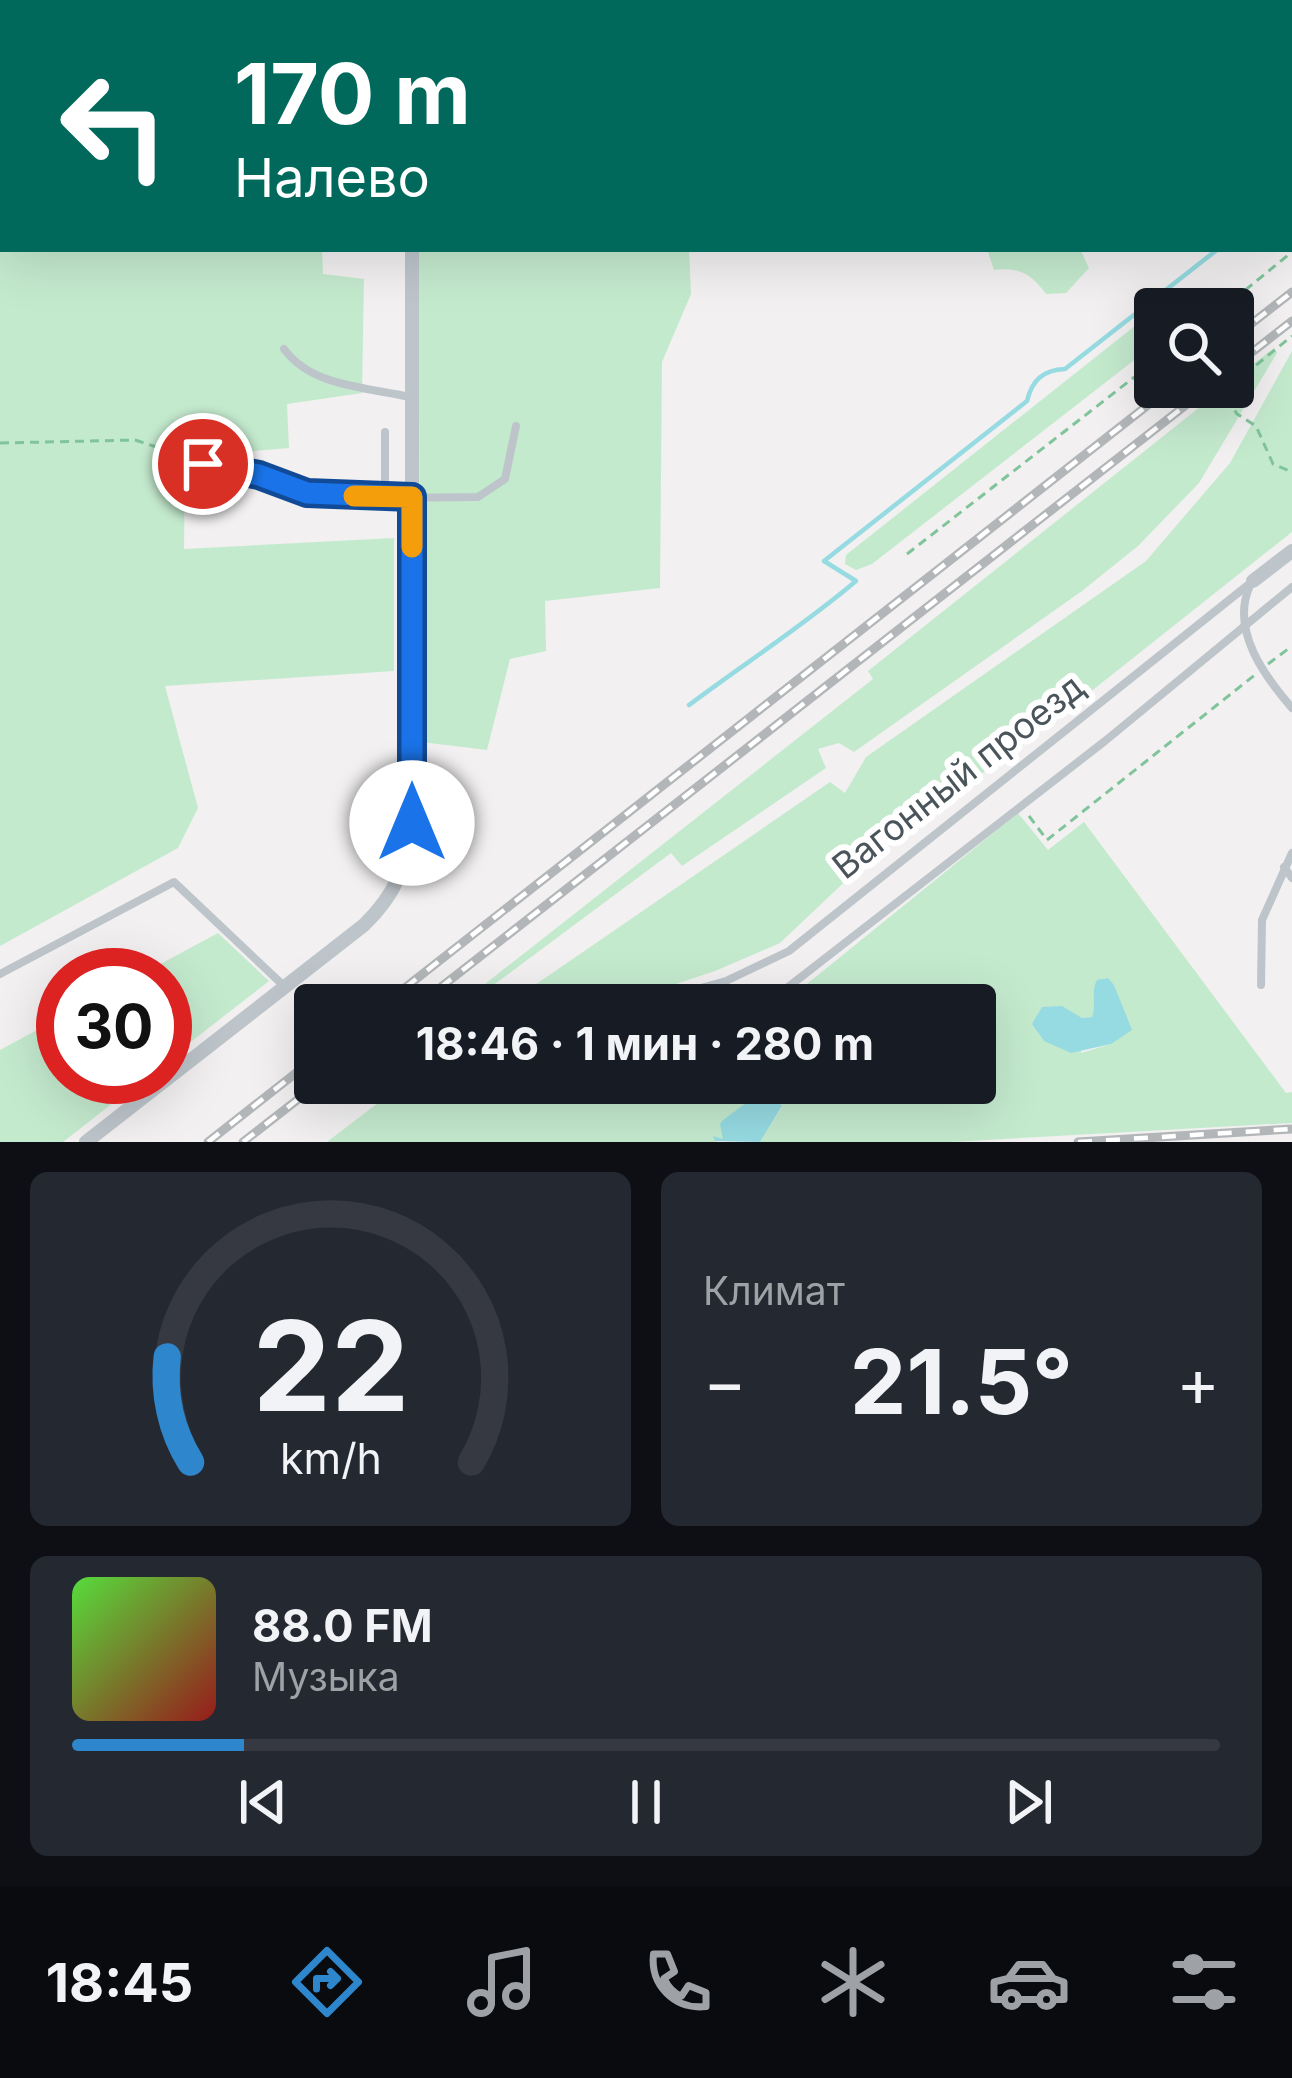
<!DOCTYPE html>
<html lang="ru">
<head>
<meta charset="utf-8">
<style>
	:root { --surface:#171b24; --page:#242831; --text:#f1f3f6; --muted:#9ea1a6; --line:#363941; --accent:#2e86cd }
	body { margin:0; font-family:Inter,sans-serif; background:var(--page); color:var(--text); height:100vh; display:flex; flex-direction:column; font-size:45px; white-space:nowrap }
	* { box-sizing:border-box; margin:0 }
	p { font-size:39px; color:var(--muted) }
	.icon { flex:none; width:66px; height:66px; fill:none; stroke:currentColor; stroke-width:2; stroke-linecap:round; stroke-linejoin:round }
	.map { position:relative; height:1142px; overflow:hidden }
	.drawer { display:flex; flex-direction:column; gap:30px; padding:30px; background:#0d0f14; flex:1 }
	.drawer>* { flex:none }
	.banner { position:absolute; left:0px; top:0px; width:1293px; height:252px; box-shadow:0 12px 48px #0002; background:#00695c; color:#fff; overflow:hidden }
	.controls { position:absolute; left:1134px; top:288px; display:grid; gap:24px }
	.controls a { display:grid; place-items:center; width:120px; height:120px; border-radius:12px; background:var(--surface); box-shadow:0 12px 48px #0002; font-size:60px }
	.speed { position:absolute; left:36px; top:948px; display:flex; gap:24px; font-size:60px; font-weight:700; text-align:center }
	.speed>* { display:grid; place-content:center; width:156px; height:156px; border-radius:50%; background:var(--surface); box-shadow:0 12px 48px #0002; line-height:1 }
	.speed .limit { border:18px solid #d22; background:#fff; color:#111 }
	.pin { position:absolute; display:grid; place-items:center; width:102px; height:102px; color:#fff; margin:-51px; border:6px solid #fff; border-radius:50%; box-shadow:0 3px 12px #0007 }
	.me { position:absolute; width:132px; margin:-66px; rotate:0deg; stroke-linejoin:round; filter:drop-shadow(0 0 9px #0008) }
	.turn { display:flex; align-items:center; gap:42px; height:252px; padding:0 36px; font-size:54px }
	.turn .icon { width:156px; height:156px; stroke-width:2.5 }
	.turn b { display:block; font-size:84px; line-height:102px }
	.big { font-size:90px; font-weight:700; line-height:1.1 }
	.drawer .widget { flex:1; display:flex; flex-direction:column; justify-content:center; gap:18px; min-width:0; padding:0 42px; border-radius:18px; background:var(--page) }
	.drawer .dial { align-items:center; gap:0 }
	.dial svg { height:312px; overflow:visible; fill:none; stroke:var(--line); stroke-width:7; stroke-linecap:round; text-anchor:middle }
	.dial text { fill:var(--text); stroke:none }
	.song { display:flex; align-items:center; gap:36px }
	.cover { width:144px; height:144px; border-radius:18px; background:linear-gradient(135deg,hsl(110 70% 55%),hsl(0 70% 35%)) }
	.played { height:12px; border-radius:6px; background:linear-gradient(90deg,var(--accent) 15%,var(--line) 15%) }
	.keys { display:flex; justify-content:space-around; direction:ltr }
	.heat { display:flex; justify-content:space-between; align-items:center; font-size:66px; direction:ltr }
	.drawer .tiles { flex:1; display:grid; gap:30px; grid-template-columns:1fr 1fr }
	.widget:last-child { grid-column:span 2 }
	.trip { position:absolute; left:294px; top:984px; width:702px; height:120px; border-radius:12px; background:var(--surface); box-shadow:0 12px 48px #0002; font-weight:700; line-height:120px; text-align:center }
	.menu { display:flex; height:192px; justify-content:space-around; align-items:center; background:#090b0e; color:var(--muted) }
	.menu .icon { width:84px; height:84px }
	.menu .on { color:var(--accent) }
	.menu b { font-size:54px; color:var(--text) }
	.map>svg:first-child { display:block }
	.green { fill:#c4eace; fill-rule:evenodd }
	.water { fill:#96dbe2 }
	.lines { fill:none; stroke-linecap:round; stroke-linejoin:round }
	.stream { stroke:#96dbe2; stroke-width:4.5 }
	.path { stroke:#80c49b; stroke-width:3; stroke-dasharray:9 6; stroke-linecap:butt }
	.service { stroke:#bdc5cb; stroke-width:8 }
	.minor { stroke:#bdc5cb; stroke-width:14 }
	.rail-casing { stroke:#b3b6b9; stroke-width:9 }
	.rail { stroke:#fff; stroke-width:4.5; stroke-dasharray:14; stroke-linecap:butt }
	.route-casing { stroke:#114b97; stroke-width:30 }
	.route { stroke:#1a73e8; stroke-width:21 }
	.slow { stroke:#f59e0b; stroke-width:21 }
	.labels { text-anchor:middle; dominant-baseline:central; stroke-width:12; stroke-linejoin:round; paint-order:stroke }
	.street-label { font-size:36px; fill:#4a555b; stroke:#fff }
</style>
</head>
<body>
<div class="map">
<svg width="1292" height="1142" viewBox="0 0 1292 1142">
	<rect width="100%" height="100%" fill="#f2f0f0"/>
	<g class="green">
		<polygon points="0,0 399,0 3,3 3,249 322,249 323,274 364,279 362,393 287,404 289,448 185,457 184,549 394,538 394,671 165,686 198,808 178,848 0,946"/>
		<polygon points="418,249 689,249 691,294 662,362 660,588 545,601 546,651 510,659 487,750 421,742"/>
		<path d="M987 249H1080L1089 268 1066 293 1046 294C1031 273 1019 267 994 270Z"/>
		<polygon points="1155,310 1155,344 872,564 856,570 845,564 846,555"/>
		<polygon points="1274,348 1277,353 1199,483 1138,546 1082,591 854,752 839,743 818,749 826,768 682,866 671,853 488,989 485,984 873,679 868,671 1225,387 1233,387 1233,380"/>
		<polygon points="1292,351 1292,532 1026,743 949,796 877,837 874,854 780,943 715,971 613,1005 506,1005 830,782 845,793 866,757 1146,561 1230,463"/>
		<path d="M1018 813 1048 850 1084 822 1286 1093 1292 1092V1123L950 1142H760L782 1107 772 1095 723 1134V1140L714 1138 717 1142H327L404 1083H602C629 1111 663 1107 691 1083H975V1005H781ZM1114 985 1121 1006 1111 1044 1081 1053 1082 1018 1092 1017Z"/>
		<polygon points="218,933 269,981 165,1062 165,975 140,975"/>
		<polygon points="63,1016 63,1077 146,1077 63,1142 0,1142 0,1050"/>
	</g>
	<g class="water">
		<path d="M1108 978 1114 985 1132 1030 1111 1044 1071 1053 1044 1041 1032 1024 1042 1007 1062 1006 1082 1018 1092 1017C1097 1004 1090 993 1097 980Z"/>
		<polygon points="765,1089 782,1106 760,1142 715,1141 713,1136 723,1139 720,1124 723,1120"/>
	</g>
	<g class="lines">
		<g class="stream">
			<polyline points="1290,193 1292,191"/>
			<path d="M689 705C745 663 803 626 856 581L824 561 1027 401C1032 380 1043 370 1065 369L1218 249"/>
		</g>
		<g class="path">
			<polyline points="1222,309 1292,252"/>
			<polyline points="1233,384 1292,336"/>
			<polyline points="1229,387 1223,391 1237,414 1256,426 1273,464 1292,472"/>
			<polyline points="0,443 135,440 193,459"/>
			<polyline points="907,554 1155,361"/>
			<polyline points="1268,664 1292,646"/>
			<polyline points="1029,816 1047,840 1256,674"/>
		</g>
		<g class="service">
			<polyline points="491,3 491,0"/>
			<polyline points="0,185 3,185"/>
			<path d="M284 349C312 387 366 387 410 397"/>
			<polyline points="385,432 385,498"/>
			<polyline points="203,464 259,475 307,493 385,498 478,497 505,479 516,426"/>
			<path d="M1249 588C1231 631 1265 677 1292 708"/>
			<polyline points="1284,867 1292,878"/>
			<polyline points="0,974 174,882 284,986"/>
			<polyline points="1261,985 1262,920 1292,853"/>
			<polyline points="639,1005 726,981 789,951 1253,581"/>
			<polyline points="765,1005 1105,741 1292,587"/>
			<polyline points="620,1083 644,1091 669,1083"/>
		</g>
		<g class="minor">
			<polyline points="412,0 412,3"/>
			<polyline points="1253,581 1292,551"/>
			<path d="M86 1142 364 925C396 894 406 867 412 823V249"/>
		</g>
		<defs>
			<g id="rail">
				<polyline points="1233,338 1292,292"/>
				<polyline points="1233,367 1292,321"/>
				<polyline points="383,1005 1171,387"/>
				<polyline points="418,1005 1209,387"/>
				<polyline points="208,1142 315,1058"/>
				<polyline points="243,1142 319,1083"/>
				<polyline points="1078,1142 1292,1129"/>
			</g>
		</defs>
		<use href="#rail" class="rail-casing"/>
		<use href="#rail" class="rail"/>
	</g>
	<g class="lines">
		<defs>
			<polyline id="route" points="203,464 259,475 307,493 412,497 412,823"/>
		</defs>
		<use href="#route" class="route-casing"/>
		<use href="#route" class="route"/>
		<polyline class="slow" points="354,496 412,497 412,547"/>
	</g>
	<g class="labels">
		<g class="street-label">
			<text transform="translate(958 776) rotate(-38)">Вагонный проезд</text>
		</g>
	</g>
</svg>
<div class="controls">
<a><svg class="icon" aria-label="search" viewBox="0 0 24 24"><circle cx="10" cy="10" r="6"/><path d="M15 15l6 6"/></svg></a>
</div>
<div class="speed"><div class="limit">30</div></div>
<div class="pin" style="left:203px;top:464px;background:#d93025"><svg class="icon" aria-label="arrive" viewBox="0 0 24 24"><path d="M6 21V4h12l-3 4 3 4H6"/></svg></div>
<svg class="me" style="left:412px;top:823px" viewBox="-20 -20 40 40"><circle r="19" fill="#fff"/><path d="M0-13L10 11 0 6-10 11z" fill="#1a73e8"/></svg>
<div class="trip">18:46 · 1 мин · 280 m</div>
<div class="banner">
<div class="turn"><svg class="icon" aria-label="left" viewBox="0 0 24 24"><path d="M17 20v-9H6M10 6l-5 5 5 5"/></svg><div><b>170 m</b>Налево</div></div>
</div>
</div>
<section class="drawer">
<div class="tiles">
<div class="widget dial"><svg viewBox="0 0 100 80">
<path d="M14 69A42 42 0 1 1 86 69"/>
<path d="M14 69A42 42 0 0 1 8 42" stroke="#2e86cd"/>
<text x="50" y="56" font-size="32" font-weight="700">22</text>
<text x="50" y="72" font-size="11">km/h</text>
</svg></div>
<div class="widget"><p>Климат</p>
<div class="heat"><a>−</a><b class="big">21.5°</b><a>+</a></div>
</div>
<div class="widget">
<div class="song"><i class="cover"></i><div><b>88.0 FM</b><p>Музыка</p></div></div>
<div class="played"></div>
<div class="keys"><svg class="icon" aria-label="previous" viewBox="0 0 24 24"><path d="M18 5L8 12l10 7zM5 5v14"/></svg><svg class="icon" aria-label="pause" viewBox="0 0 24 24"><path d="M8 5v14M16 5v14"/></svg><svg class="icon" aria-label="next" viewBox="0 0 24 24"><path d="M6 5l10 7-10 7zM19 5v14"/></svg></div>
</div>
</div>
</section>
<nav class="menu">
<b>18:45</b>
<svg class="icon on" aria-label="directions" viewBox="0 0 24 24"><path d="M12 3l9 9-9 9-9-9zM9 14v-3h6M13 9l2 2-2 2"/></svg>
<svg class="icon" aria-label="music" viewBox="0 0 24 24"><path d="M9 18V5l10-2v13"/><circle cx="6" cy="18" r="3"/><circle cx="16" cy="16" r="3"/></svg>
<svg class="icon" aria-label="phone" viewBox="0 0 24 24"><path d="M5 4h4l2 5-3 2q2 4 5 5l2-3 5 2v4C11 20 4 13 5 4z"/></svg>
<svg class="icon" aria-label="climate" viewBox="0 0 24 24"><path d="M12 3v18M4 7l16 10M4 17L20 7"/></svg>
<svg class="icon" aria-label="car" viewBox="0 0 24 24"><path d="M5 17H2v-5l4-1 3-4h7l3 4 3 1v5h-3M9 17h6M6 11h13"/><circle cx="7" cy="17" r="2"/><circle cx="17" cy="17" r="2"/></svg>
<svg class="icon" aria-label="filters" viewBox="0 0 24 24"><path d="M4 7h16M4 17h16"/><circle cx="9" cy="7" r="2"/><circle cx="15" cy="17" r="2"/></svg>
</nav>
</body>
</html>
